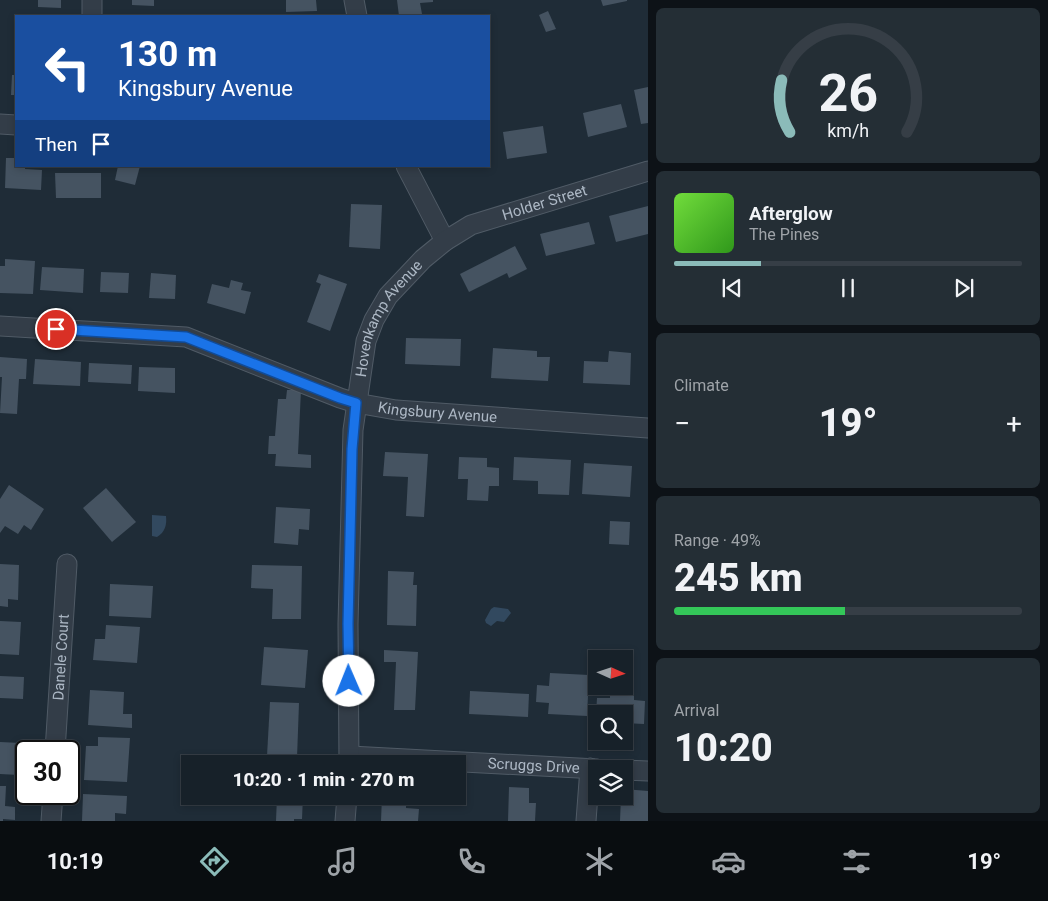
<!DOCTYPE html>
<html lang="en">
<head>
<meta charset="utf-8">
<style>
	:root { --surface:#172129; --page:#242e35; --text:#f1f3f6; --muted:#9ea3a8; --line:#363e46; --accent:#8bbbb9 }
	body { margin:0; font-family:Roboto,sans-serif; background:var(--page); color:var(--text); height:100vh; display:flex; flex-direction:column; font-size:19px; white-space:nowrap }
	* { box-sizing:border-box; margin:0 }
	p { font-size:16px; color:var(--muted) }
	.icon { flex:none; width:28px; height:28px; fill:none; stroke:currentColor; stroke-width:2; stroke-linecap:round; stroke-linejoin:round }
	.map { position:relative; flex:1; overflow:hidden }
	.side { display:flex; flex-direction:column; gap:8px; padding:8px; background:#0d1217; width:400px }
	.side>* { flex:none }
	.top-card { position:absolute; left:15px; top:15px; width:475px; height:152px; border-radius:0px; box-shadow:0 2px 8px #0003,0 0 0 1px var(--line); background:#1a4fa0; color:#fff; overflow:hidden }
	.needle { width:32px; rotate:93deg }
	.buttons { position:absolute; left:588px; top:650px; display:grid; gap:10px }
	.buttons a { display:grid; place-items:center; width:45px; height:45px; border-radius:0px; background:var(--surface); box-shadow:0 2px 8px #0003,0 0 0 1px var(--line); font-size:25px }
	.speed { position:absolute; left:15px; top:740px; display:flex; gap:10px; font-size:25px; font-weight:700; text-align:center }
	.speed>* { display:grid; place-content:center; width:65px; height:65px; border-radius:50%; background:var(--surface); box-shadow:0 2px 8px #0003,0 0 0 1px var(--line); line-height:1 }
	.speed .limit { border:2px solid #111; border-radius:8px; background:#fff; color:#111 }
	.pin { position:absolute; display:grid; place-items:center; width:42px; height:42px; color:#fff; margin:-21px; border:2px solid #fff; border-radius:50%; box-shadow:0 1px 5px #0007 }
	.me { position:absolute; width:55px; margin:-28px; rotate:359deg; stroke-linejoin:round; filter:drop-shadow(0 0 4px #0008) }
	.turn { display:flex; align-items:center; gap:18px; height:105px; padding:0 20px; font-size:22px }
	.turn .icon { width:65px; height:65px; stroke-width:2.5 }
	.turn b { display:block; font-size:35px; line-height:42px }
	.then { display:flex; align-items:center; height:48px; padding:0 20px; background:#0003; gap:10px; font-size:19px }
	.big { font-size:38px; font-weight:800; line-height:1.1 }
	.side .tile { flex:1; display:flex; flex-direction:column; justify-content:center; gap:8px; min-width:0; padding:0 18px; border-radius:8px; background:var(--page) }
	.side .dial { align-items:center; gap:0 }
	.dial svg { height:130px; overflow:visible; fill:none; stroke:var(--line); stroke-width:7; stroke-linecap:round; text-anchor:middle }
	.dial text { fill:var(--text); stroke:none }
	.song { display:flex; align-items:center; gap:15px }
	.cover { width:60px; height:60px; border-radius:8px; background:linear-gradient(135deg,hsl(100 70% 55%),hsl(110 70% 35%)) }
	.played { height:5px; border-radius:2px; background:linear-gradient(90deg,var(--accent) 25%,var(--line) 25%) }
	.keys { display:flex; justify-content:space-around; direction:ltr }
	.heat { display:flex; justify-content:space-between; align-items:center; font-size:28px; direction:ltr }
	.charge { height:8px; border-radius:4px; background:linear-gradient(90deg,#34c759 49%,var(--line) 0) }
	.trip { position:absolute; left:181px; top:755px; width:285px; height:50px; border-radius:0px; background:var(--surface); box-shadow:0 2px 8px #0003,0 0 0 1px var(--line); font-weight:800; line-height:50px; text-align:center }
	.tab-bar { display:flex; height:80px; justify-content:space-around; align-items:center; background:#090d10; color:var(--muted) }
	.tab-bar .icon { width:35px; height:35px }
	.tab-bar .current { color:var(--accent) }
	.tab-bar b { font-size:22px; color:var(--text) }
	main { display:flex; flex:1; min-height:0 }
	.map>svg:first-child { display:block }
	.water { fill:#32495f }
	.building { fill:#455361 }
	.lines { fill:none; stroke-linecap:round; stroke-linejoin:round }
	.minor-casing { stroke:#505b66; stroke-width:21 }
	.minor { stroke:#333d48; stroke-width:19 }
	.route-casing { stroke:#114b97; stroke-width:12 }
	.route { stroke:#1a73e8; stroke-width:9 }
	.labels { text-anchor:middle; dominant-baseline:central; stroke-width:4.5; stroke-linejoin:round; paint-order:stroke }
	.street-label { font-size:15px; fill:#adb8c5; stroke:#18222c }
</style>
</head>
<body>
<main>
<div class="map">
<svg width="648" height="821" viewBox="0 0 648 821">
	<rect width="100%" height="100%" fill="#1f2c37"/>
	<g class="water">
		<path d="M152 515 166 516C167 525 165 532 157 537L152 536Z"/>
		<polygon points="494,607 508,609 511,613 504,622 497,621 491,626 486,623 485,620 491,609"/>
	</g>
	<g class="building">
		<polygon points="38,0 61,0 61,8 38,7"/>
		<polygon points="132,0 154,0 154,6 132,5"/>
		<polygon points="286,0 316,0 317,11 286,12"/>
		<polygon points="397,0 433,0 433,2 420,3 422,14 399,16"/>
		<polygon points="601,0 627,0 627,1 603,6"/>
		<polygon points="548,11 556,29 546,32 539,15"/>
		<polygon points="12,75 16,75 16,95 11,95"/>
		<polygon points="648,87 648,123 641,124 634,90"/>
		<polygon points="621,104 627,127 588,137 583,113"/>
		<polygon points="543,126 547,153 507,159 503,132"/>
		<polygon points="6,158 16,158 16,166 25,166 25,169 42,170 41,190 5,188"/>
		<polygon points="118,166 140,166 135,185 115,180"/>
		<polygon points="55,173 101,173 101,198 56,198"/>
		<polygon points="351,204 382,205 380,249 349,247"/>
		<polygon points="648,206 648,234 616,242 609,216"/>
		<polygon points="589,222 595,244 546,256 540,234"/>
		<polygon points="515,246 527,269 509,278 507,273 469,292 460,274"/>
		<polygon points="5,259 35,261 33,294 0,293 0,266 5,266"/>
		<polygon points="42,267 84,269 83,293 40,290"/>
		<polygon points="101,272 129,273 128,293 100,292"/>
		<polygon points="151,273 176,275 175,299 149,298"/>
		<polygon points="319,274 347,284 330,331 307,322 321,284 316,282"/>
		<polygon points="231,280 243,283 241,290 251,292 245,314 207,303 212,284 229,288"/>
		<polygon points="406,338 461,339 460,366 405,364"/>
		<polygon points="493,348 537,351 537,357 550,357 548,381 491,378"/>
		<polygon points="609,351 631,353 630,385 583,383 584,361 608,362"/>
		<polygon points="0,357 27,359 26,379 19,379 17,414 0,413 2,377 0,377"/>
		<polygon points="35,359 81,362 80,386 33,384"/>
		<polygon points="89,363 132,365 131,384 88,382"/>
		<polygon points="139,367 175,368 175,393 138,391"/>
		<polygon points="287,390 301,390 298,454 311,455 311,468 275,466 276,454 268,454 269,436 275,436 278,399 286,399"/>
		<polygon points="385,452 428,454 424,517 406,516 408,477 383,476"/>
		<polygon points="459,457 487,458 487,467 499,468 499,486 489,486 488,501 467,500 468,479 458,479"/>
		<polygon points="514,457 571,460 569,495 538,494 538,481 513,480"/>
		<polygon points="584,463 632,466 630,497 582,494"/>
		<polygon points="9,485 44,509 31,530 24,525 18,534 5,526 0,533 0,499"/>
		<polygon points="106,488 136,522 112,542 83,508"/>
		<polygon points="276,507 310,509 309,530 299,529 298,545 274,543"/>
		<polygon points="610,521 630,522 629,545 609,544"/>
		<polygon points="0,564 19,565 18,600 8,599 8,607 0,606"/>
		<polygon points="252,565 302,566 301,619 272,619 273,589 251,588"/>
		<polygon points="388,571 414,572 413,585 417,585 416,626 387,625"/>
		<polygon points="110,584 153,586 151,618 109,616"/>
		<polygon points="0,621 21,622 19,655 0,654"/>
		<polygon points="106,625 140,627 137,663 93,660 95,639 105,639"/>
		<polygon points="264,647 308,650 305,688 261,685"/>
		<polygon points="384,650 418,652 415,710 394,710 396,662 384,662"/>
		<polygon points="550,673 589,675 587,716 548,714 549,703 536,702 537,685 549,686"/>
		<polygon points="0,676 24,677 23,699 0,698"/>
		<polygon points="610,687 634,689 634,700 645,701 644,724 624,723 624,714 596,714 597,698 610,698"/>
		<polygon points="90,690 124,692 123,714 132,714 132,728 88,725"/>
		<polygon points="470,691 529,694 528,717 469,714"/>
		<polygon points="270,702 299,703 297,758 267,756"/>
		<polygon points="98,737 130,738 127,782 84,780 86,746 98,746"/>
		<polygon points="0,742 21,743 19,775 0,774"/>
		<polygon points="0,786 6,786 5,806 15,807 15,820 3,819 3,821 0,821"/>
		<polygon points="509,787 529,788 529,803 536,803 535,821 508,821"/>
		<polygon points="624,789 648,791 648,821 620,821 621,796 624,796"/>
		<polygon points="83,794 127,796 126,814 115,813 115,821 82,821"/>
		<polygon points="277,796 303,796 302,819 294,819 294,821 276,821"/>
		<polygon points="382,796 406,796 406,808 419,809 418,821 381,821"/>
	</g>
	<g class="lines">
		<defs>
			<g id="minor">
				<polyline points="354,0 357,16"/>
				<polyline points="92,16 92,0"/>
				<polyline points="0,124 16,125"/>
				<polyline points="406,166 445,241"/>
				<path id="s1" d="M0 326 186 337 340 398 356 403 396 410 648 428"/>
				<path id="s2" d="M55 751 67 564"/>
				<path id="s3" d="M350 756 597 769"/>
				<path id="s4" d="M349 764 348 624 353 430 366 341 374 320 388 296 423 259 445 241 471 225 648 171"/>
				<polyline points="624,770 648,771"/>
				<polyline points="51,821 53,794"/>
				<polyline points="345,821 347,796"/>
				<polyline points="586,821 590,768"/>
			</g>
		</defs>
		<use href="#minor" class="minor-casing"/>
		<use href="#minor" class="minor"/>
	</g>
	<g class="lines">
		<defs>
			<polyline id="route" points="56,329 186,337 340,398 356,403 352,449 348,624 349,681"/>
		</defs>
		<use href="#route" class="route-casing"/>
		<use href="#route" class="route"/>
	</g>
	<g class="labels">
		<g class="street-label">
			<text stroke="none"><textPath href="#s4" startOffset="661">Holder Street</textPath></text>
			<text stroke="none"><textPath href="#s4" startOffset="454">Hovenkamp Avenue</textPath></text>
			<text stroke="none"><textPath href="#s1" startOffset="451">Kingsbury Avenue</textPath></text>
			<text stroke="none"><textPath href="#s2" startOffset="94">Danele Court</textPath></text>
			<text stroke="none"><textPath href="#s3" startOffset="184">Scruggs Drive</textPath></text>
		</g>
	</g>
</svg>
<div class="buttons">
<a><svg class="needle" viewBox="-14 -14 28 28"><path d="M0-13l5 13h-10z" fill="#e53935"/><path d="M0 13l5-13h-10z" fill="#9ea3a8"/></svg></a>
<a><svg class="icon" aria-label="search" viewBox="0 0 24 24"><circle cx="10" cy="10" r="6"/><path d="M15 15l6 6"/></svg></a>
<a><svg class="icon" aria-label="layers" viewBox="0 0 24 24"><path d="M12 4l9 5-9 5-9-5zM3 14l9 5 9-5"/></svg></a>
</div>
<div class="speed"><div class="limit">30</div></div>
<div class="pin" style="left:56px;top:329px;background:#d93025"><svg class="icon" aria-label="arrive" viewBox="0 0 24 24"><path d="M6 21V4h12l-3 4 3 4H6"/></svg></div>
<svg class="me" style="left:349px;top:681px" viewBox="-20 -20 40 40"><circle r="19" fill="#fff"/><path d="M0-13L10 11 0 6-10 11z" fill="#1a73e8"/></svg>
<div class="trip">10:20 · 1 min · 270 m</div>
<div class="top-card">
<div class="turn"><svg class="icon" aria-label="left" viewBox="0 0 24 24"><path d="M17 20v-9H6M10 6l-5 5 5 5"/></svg><div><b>130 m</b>Kingsbury Avenue</div></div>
<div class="then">Then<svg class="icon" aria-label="arrive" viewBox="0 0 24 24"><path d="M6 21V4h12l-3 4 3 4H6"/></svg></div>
</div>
</div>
<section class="side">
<div class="tile dial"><svg viewBox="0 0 100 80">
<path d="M14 69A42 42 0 1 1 86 69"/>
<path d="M14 69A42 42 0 0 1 9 37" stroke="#8bbbb9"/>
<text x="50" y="56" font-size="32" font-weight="700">26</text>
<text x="50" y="72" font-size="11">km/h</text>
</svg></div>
<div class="tile">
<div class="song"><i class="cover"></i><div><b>Afterglow</b><p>The Pines</p></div></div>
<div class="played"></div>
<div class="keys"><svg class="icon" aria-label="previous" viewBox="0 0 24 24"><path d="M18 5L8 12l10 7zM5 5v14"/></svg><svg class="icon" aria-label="pause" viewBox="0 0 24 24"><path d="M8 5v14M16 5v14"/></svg><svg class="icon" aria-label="next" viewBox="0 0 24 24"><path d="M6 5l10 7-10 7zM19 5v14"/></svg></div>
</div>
<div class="tile"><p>Climate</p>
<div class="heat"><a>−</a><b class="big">19°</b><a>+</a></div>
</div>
<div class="tile"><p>Range · 49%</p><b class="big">245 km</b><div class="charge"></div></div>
<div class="tile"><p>Arrival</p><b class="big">10:20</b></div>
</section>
</main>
<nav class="tab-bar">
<b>10:19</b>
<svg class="icon current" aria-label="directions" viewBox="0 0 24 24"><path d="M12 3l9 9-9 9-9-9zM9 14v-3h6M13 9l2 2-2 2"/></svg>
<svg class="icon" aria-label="music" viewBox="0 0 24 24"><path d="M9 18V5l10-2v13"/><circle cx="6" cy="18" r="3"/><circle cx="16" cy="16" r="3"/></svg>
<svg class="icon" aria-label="phone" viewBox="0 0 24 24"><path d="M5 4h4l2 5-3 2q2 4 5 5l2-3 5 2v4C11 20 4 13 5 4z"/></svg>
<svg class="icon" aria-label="climate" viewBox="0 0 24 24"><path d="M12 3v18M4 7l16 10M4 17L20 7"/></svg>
<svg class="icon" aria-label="car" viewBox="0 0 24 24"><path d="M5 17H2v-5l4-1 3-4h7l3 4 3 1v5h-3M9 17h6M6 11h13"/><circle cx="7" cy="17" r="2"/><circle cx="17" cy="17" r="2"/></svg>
<svg class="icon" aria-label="filters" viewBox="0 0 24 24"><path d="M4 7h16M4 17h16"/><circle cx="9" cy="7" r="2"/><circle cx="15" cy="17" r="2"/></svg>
<b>19°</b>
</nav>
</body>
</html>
